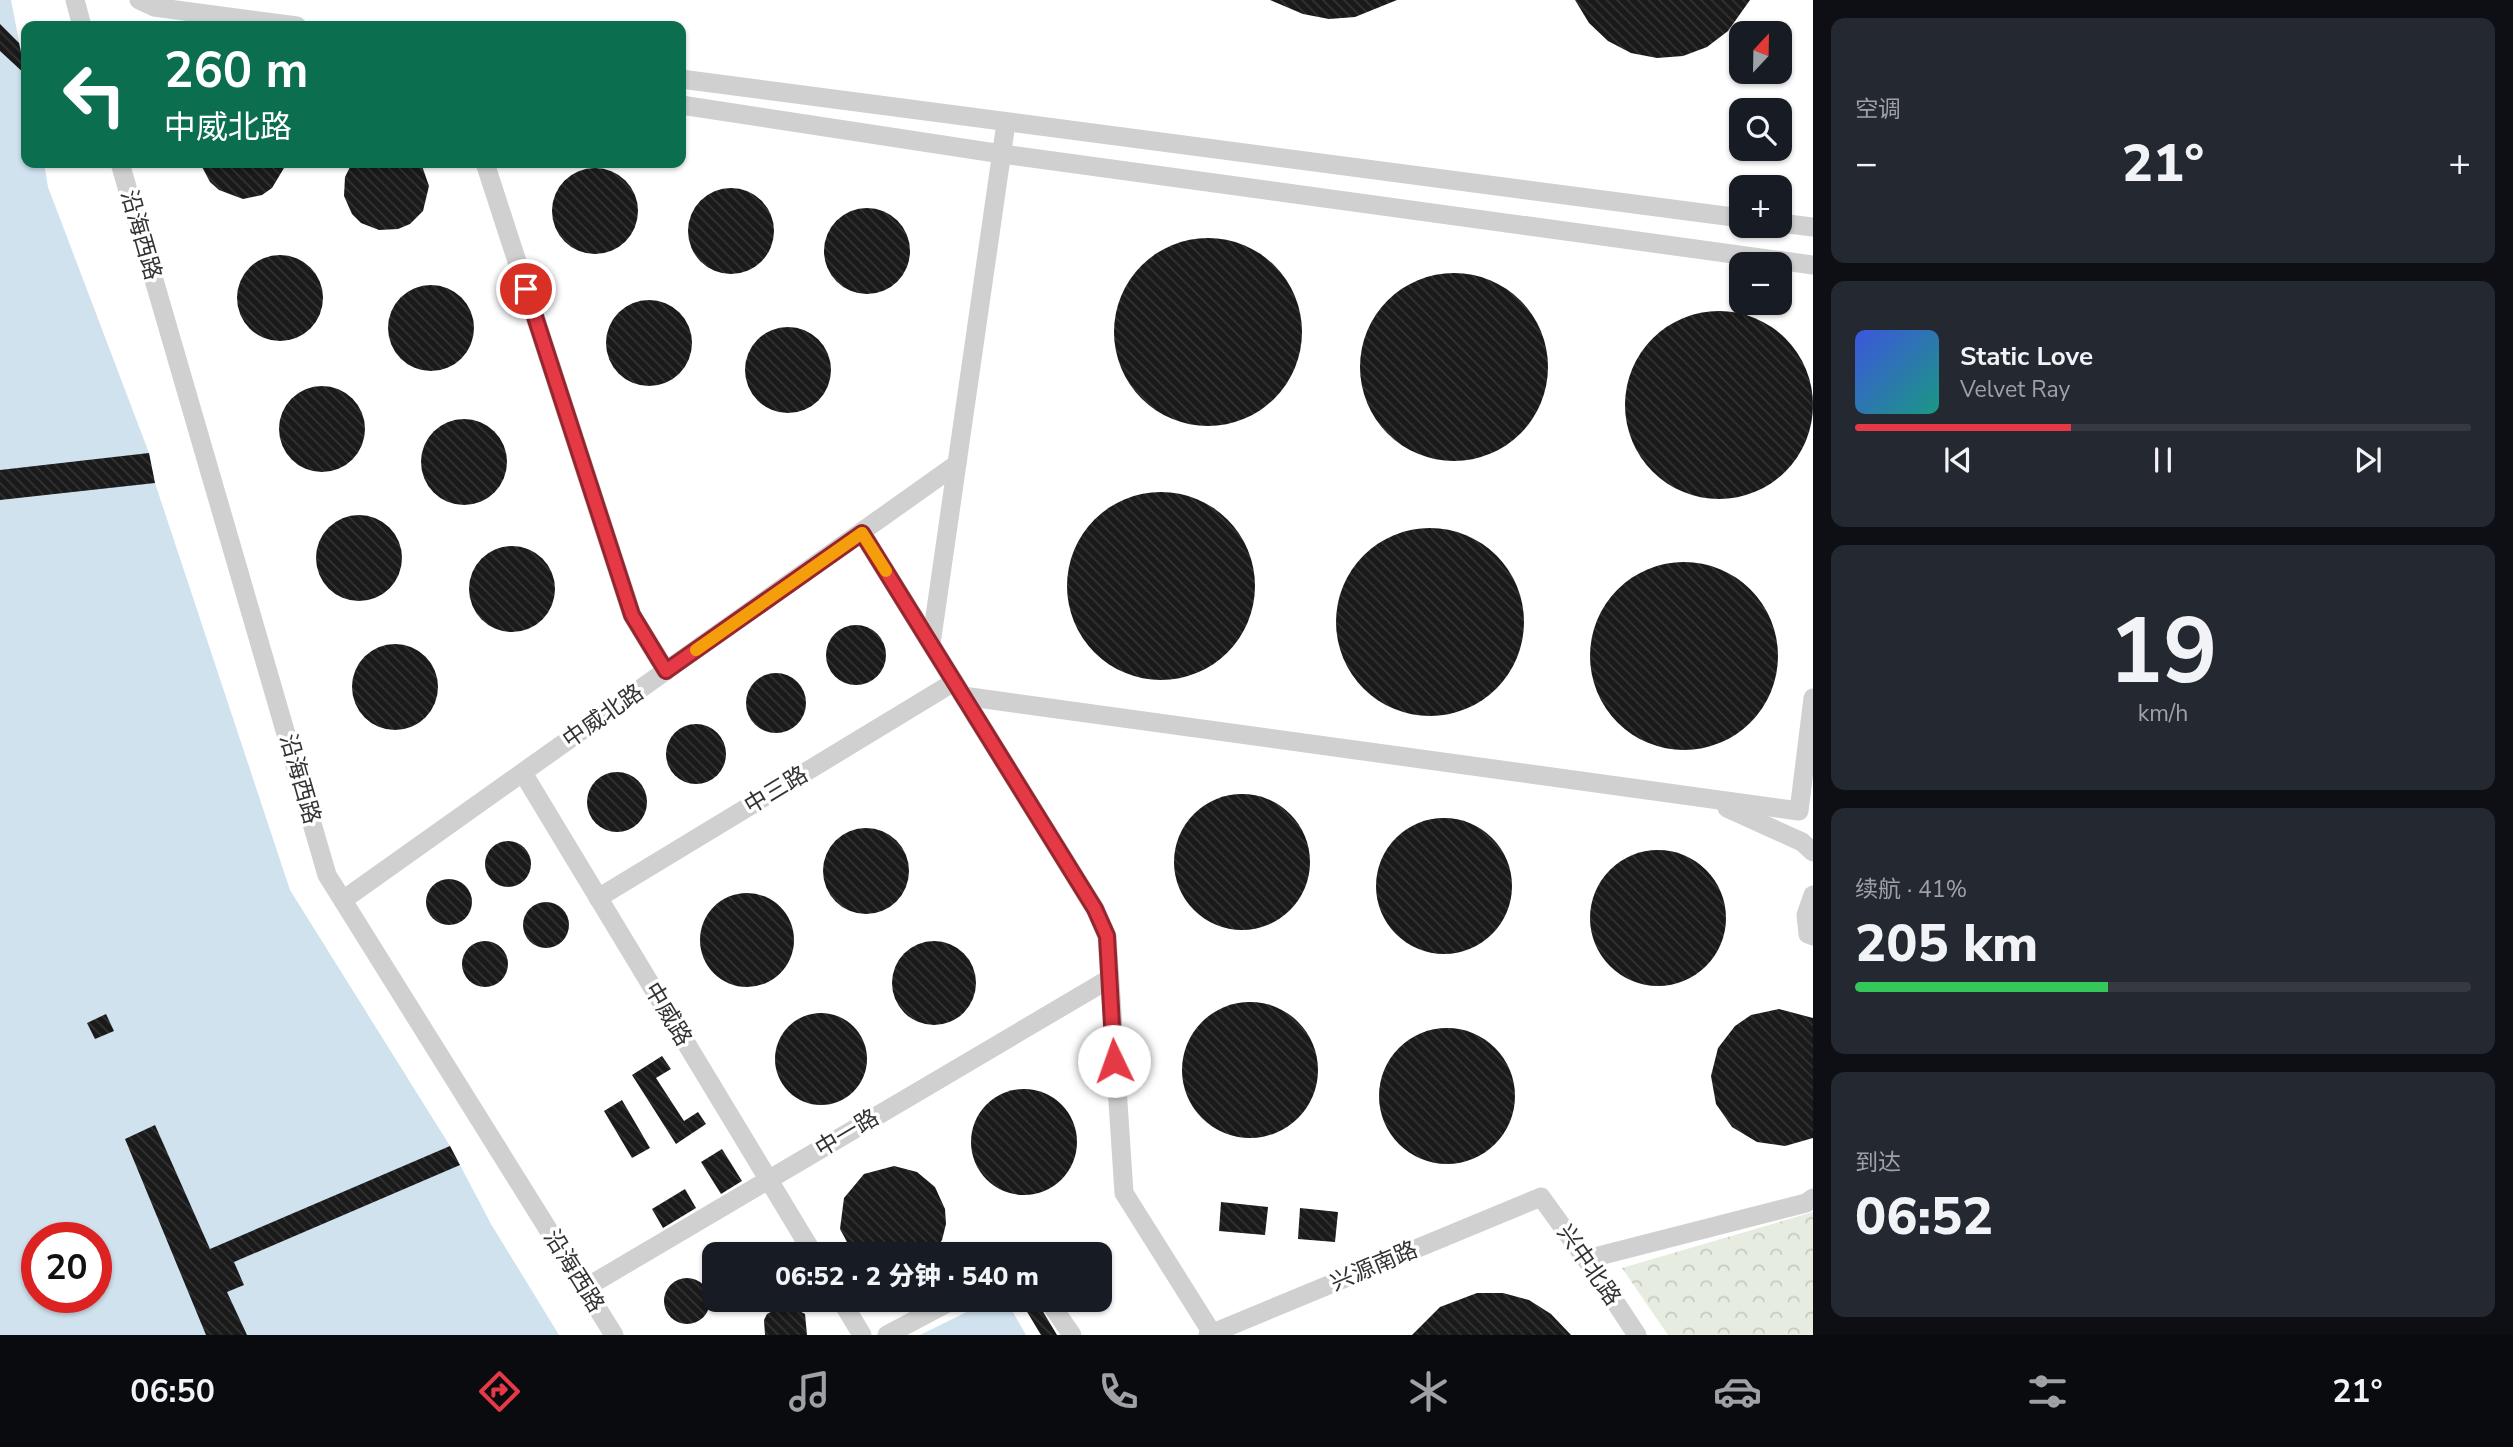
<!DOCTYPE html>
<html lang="zh">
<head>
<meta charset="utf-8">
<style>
	:root { --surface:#171b24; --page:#242831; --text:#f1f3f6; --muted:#9ea1a6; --line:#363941; --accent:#e63946 }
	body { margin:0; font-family:"Nunito Sans","Noto Sans SC",sans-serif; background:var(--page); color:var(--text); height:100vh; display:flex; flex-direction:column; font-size:26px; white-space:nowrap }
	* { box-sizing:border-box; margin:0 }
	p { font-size:23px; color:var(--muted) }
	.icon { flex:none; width:38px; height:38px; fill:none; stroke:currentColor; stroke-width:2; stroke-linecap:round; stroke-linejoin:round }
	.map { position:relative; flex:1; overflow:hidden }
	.drawer { display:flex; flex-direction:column; gap:18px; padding:18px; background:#0d0f14; width:700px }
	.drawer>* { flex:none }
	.banner { position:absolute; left:21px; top:21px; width:665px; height:147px; border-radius:14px; box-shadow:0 2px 5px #0004; background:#0b6e4f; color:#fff; overflow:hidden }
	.needle { width:46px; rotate:22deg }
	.controls { position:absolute; left:1729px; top:21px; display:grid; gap:14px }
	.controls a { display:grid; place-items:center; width:63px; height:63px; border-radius:14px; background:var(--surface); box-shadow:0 2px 5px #0004; font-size:35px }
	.speed { position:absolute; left:21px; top:1222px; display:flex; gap:14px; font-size:35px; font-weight:700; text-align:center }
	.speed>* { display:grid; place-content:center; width:91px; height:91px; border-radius:50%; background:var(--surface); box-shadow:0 2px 5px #0004; line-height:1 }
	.speed .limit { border:10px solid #d22; background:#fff; color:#111 }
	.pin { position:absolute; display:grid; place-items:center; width:60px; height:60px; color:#fff; margin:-30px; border:4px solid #fff; border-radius:50%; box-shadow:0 2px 7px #0007 }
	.me { position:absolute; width:77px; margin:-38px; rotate:357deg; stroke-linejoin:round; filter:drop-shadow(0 0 5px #0008) }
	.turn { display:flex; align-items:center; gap:24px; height:147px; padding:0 28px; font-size:32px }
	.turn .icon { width:91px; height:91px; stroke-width:2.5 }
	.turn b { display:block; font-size:49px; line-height:60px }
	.big { font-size:52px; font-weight:800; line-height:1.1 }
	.drawer .widget { flex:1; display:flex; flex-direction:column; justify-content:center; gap:10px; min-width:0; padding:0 24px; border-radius:14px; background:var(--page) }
	.drawer .dial { align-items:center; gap:0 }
	.dial b { font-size:91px; line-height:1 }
	.song { display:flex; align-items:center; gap:21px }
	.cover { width:84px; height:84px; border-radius:10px; background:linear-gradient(135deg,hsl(230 70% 55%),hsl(170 70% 35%)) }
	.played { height:7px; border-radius:4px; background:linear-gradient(90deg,var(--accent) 35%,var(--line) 35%) }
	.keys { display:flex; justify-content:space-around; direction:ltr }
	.heat { display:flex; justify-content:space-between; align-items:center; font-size:38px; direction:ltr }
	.charge { height:10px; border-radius:5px; background:linear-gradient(90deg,#34c759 41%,var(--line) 0) }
	.trip { position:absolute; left:702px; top:1242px; width:410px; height:70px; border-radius:14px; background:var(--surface); box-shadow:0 2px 5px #0004; font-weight:800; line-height:70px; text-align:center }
	.menu { display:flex; height:112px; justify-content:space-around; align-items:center; background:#090b0e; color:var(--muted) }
	.menu .icon { width:49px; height:49px }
	.menu .on { color:var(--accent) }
	.menu b { font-size:32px; color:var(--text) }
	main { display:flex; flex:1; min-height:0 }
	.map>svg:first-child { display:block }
	.forest { fill:url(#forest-crowns) }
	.water { fill:#cfe2ee; fill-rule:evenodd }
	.building { fill:url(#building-back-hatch) }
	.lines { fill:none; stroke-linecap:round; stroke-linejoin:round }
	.minor { stroke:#d0d0d0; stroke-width:19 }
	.route-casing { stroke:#96252e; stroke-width:18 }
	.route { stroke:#e63946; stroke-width:12 }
	.slow { stroke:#f59e0b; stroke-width:12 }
	.labels { text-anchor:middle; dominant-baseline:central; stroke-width:7; stroke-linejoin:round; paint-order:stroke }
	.street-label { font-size:23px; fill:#333; stroke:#fff }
</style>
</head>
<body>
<main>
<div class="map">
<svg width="1813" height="1335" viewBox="0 0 1813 1335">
	<defs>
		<pattern id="forest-crowns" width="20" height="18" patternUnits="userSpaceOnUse" patternTransform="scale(1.75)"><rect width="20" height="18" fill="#e6ecdf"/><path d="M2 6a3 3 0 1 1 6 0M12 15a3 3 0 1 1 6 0" fill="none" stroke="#c6cbc0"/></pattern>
		<pattern id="building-back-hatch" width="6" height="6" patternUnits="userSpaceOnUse" patternTransform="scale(1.75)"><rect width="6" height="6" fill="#1a1a1a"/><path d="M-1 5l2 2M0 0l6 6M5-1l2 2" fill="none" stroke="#333"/></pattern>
	</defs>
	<rect width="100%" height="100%" fill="#fff"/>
	<polygon class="forest" points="1813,1212 1813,1335 1668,1335 1622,1268"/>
	<g class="water">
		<path d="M0 0H11L26 77V163H44L48 187 149 453 155 483 290 890 450 1146 491 1224 559 1335H0ZM37 1237H96V1297H37Z"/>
		<polygon points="991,1300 1006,1300 1026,1335 920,1335"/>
	</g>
	<g class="building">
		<polygon points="1270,0 1397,0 1355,17 1329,19 1303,14"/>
		<polygon points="1575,0 1750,0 1728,31 1707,47 1683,56 1657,58 1631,53 1608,41 1589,23"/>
		<polygon points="0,24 19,43 26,75 0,51"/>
		<polygon points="200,163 287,163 272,188 262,195 243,199 219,190 210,182"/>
		<polygon points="352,163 421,163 429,186 423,211 410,224 398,229 379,230 361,223 352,214 344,196 345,177"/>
		<circle cx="595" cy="211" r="43"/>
		<circle cx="731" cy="231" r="43"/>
		<circle cx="867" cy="251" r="43"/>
		<circle cx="1208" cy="332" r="94"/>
		<circle cx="280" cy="298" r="43"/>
		<circle cx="1454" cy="367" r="94"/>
		<circle cx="431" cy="328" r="43"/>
		<circle cx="649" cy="343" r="43"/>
		<circle cx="1719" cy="405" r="94"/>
		<circle cx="788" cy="370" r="43"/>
		<circle cx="322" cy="429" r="43"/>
		<circle cx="464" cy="462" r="43"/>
		<polygon points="149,453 155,483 0,500 0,470"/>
		<circle cx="1161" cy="586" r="94"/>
		<circle cx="359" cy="558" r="43"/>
		<circle cx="1430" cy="622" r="94"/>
		<circle cx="512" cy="589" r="43"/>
		<circle cx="1684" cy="656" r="94"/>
		<circle cx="856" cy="655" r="30"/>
		<circle cx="395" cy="687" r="43"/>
		<circle cx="776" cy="703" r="30"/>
		<circle cx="696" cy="754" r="30"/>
		<circle cx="617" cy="802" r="30"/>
		<circle cx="1242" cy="862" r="68"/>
		<circle cx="1444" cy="886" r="68"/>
		<circle cx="866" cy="871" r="43"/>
		<circle cx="508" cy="864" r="23"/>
		<circle cx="1658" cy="918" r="68"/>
		<circle cx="449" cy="902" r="23"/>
		<circle cx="747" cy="940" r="47"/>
		<circle cx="546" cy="925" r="23"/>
		<circle cx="485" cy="964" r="23"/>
		<circle cx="934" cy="983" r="42"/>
		<circle cx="1250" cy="1070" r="68"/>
		<polygon points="1779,1009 1813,1018 1813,1138 1785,1146 1757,1142 1732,1127 1716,1104 1711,1076 1718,1048 1735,1026 1751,1015"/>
		<circle cx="821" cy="1059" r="46"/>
		<polygon points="106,1014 114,1031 95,1039 87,1023"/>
		<circle cx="1447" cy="1096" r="68"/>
		<polygon points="662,1056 671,1069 656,1078 684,1121 698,1112 706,1124 676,1144 632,1075"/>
		<circle cx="1024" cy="1142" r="53"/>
		<polygon points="622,1100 650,1148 632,1158 604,1111"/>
		<polygon points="155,1125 210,1249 450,1146 460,1165 234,1262 244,1285 227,1292 247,1335 206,1335 125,1139"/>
		<polygon points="722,1149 742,1181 721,1194 701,1162"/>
		<polygon points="894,1166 917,1172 935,1187 945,1209 946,1224 942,1240 932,1255 854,1255 840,1229 844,1198 864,1174"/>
		<polygon points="685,1189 696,1208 663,1228 652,1209"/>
		<polygon points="1221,1202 1268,1207 1265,1235 1219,1231"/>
		<polygon points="1300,1208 1338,1212 1335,1242 1298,1239"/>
		<polygon points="749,1242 777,1255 716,1255 741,1243"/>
		<circle cx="687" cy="1301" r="23"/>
		<polygon points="1477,1293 1503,1293 1529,1300 1551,1314 1571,1335 1412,1335 1440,1307"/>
		<polygon points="1020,1300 1036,1300 1057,1335 1041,1335"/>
		<polygon points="786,1304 805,1314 807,1335 765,1335 764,1320 767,1314"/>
	</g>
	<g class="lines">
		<g class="minor">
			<polyline points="75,0 82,26"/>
			<polyline points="139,0 154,7 297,26"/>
			<polyline points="681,79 1741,218"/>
			<polyline points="681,105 1002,154 1813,265"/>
			<polyline points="120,163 327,875 614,1335"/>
			<polyline points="485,163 632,615 666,671"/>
			<polyline points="1780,223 1813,227"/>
			<polyline points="862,533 1095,909 1107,936 1124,1193 1212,1333"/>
			<polyline points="931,644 1006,123"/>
			<polyline points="963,696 1799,811 1813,698"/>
			<polyline points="523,773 814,1255"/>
			<polyline points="1727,808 1802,842 1813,852"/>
			<polyline points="1813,895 1806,915 1808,934 1813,936"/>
			<polyline points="598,898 954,682"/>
			<polyline points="343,900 957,464"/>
			<polyline points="1587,1259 1806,1203 1813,1198"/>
			<polyline points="585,1288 1109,979"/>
			<polyline points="841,1300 862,1335"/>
			<polyline points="1048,1300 1072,1335"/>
			<polyline points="887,1335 953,1300"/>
			<polyline points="1208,1335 1541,1197 1596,1273 1637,1335"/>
		</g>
	</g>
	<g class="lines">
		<defs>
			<polyline id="route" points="526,289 632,615 666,671 862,533 1095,909 1107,936 1114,1061"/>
		</defs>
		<use href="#route" class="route-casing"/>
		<use href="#route" class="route"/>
		<polyline class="slow" points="696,650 862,533 886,571"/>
	</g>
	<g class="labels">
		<g class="street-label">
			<text transform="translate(141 235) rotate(74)">沿海西路</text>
			<text transform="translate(603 716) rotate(-35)">中威北路</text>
			<text transform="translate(300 779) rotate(74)">沿海西路</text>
			<text transform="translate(776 790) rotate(-31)">中三路</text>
			<text transform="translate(668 1014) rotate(59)">中威路</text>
			<text transform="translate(847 1133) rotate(-31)">中一路</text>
			<text transform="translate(1589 1265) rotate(55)">兴中北路</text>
			<text transform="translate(1374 1266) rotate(-23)">兴源南路</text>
			<text transform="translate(574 1271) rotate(58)">沿海西路</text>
		</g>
	</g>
</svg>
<div class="controls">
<a><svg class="needle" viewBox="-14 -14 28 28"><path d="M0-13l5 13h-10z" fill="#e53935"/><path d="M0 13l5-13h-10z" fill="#9ea1a6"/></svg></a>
<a><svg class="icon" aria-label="search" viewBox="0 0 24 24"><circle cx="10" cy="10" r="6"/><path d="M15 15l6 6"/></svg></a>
<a>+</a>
<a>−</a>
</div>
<div class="speed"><div class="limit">20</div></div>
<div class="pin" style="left:526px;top:289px;background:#d93025"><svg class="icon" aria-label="arrive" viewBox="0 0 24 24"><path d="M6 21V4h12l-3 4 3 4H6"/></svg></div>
<svg class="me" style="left:1114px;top:1061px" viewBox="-20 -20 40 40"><circle r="19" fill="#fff"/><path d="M0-13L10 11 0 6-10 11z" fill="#e63946"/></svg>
<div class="trip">06:52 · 2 分钟 · 540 m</div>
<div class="banner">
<div class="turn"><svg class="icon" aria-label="left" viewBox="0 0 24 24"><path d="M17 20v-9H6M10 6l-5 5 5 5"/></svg><div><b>260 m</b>中威北路</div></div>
</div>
</div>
<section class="drawer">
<div class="widget"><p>空调</p>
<div class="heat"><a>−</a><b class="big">21°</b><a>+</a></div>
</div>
<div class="widget">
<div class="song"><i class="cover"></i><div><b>Static Love</b><p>Velvet Ray</p></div></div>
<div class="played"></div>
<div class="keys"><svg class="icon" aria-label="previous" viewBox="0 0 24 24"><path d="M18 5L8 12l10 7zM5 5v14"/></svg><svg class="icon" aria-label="pause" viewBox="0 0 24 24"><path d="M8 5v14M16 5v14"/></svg><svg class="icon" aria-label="next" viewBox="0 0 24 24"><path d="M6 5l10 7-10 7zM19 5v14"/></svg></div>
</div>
<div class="widget dial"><b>19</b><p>km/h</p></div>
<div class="widget"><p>续航 · 41%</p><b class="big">205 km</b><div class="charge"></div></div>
<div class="widget"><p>到达</p><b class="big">06:52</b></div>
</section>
</main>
<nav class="menu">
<b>06:50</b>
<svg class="icon on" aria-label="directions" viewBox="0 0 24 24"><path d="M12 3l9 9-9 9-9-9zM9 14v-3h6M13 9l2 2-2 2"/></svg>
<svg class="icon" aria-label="music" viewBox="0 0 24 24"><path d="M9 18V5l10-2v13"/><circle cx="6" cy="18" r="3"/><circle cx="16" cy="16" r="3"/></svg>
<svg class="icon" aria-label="phone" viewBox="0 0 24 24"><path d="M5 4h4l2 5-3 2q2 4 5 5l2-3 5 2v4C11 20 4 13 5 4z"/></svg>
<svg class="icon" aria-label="climate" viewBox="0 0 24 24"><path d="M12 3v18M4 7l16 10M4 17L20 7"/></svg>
<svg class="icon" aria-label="car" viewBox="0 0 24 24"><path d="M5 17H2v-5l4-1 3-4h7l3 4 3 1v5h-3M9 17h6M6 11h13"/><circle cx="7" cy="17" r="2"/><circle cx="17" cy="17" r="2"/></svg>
<svg class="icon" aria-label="filters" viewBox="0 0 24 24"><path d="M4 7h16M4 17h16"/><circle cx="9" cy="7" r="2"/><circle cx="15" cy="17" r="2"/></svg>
<b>21°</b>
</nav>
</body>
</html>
